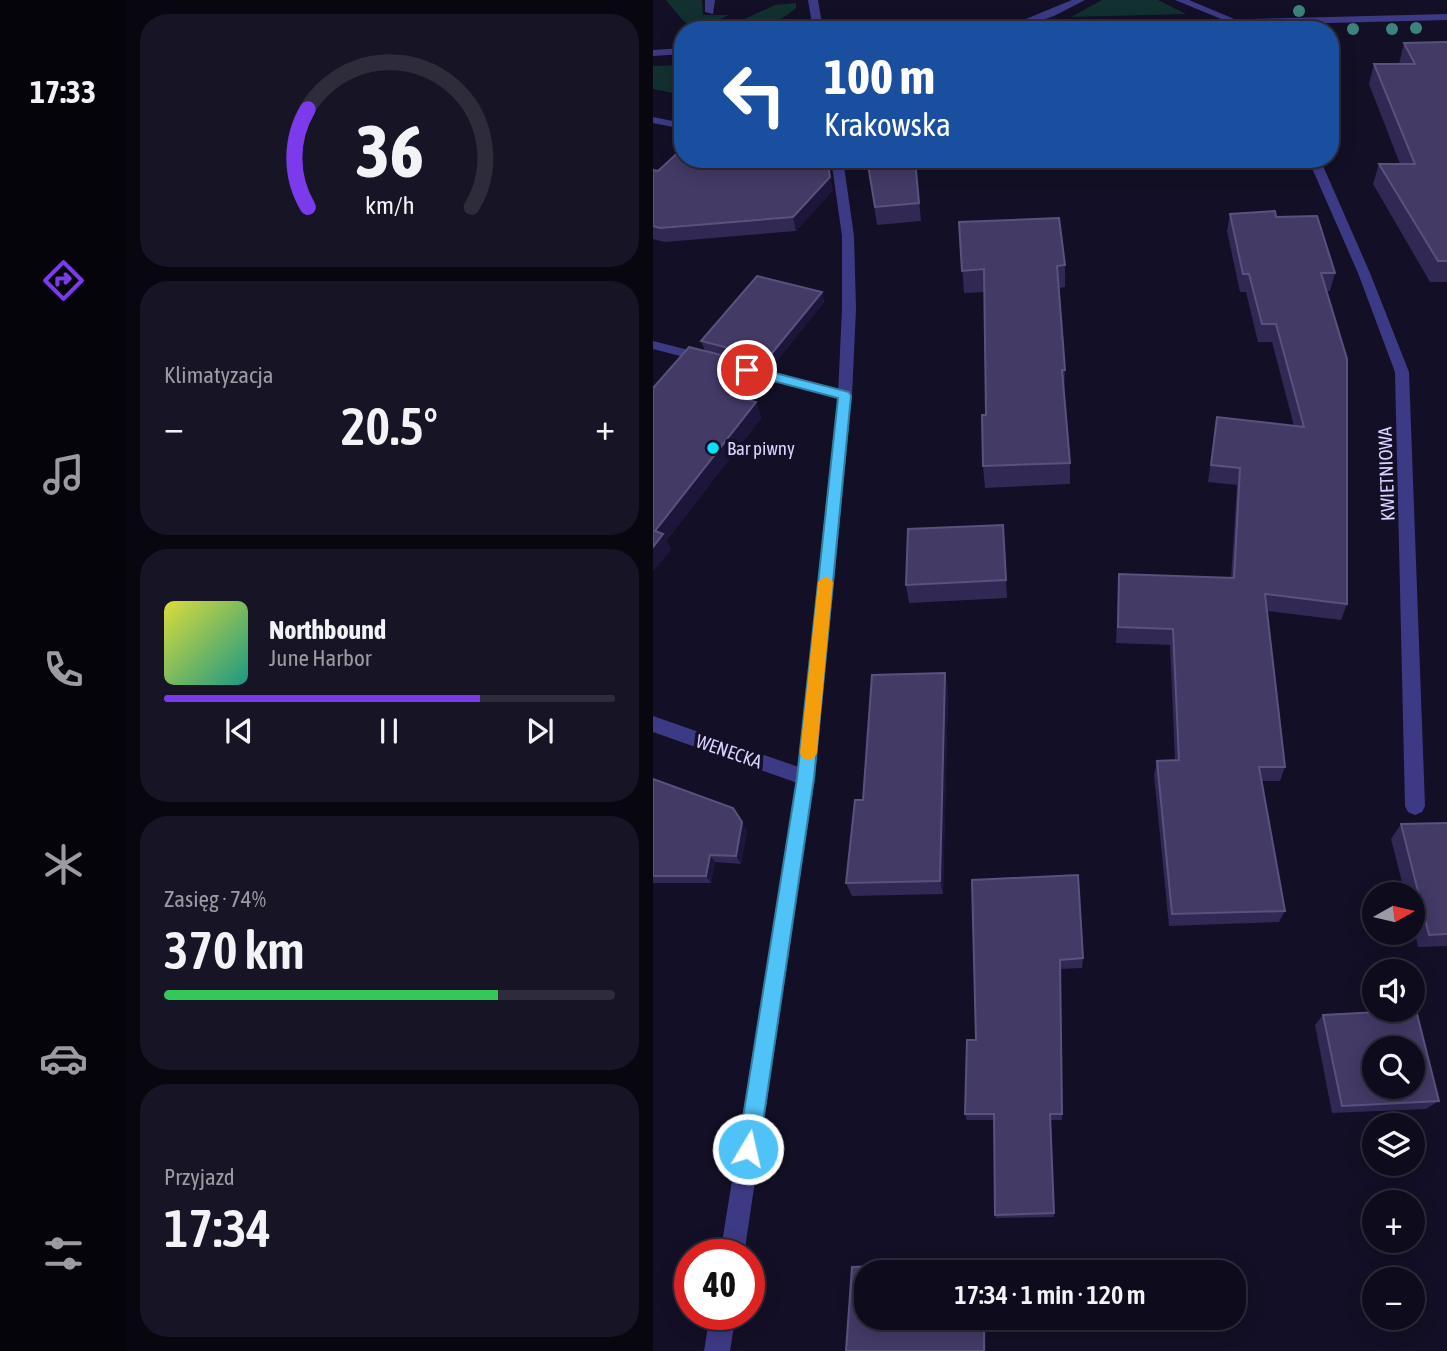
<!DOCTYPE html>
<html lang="pl">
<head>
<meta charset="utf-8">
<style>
	:root { --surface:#0e0b1c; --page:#171425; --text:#f1f3f6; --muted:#9b9ba3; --line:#2e2b3b; --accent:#7c3aed }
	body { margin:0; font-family:"Asap Condensed",sans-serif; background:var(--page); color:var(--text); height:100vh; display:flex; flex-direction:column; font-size:26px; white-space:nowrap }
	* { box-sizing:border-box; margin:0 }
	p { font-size:23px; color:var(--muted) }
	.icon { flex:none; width:38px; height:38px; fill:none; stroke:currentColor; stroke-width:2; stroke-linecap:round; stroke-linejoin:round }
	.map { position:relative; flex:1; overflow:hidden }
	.panel { display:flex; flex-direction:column; gap:14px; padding:14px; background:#08060f; width:527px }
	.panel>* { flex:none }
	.banner { position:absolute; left:21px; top:21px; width:665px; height:147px; border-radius:28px; box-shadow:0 4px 18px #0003,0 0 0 2px var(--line); background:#1a4fa0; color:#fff; overflow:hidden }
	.needle { width:46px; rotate:82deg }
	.buttons { position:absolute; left:709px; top:882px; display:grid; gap:14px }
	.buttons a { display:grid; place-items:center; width:63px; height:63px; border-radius:50%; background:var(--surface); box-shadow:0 4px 18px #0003,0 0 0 2px var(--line); font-size:35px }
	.speed { position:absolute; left:21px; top:1239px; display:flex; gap:14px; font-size:35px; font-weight:700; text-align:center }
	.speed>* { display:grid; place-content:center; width:91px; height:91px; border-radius:50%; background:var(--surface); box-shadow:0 4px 18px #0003,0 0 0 2px var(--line); line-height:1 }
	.speed .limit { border:10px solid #d22; background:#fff; color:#111 }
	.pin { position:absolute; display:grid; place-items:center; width:60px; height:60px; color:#fff; margin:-30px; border:4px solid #fff; border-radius:50%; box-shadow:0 2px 7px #0007 }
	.me { position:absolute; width:77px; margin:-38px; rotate:9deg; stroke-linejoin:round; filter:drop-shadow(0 0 5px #0008) }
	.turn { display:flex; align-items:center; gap:24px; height:147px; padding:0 35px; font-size:32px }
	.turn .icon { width:91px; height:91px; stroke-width:2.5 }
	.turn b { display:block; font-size:49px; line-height:60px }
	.big { font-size:52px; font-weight:600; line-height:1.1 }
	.panel .tile { flex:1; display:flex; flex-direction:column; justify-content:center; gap:10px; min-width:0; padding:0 24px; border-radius:28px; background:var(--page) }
	.panel .dial { align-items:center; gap:0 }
	.dial svg { height:182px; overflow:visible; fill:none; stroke:var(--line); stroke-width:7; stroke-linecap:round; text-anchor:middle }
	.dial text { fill:var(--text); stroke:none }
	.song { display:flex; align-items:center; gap:21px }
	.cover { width:84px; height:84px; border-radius:10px; background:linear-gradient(135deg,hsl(60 70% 55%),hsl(170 70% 35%)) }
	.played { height:7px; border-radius:4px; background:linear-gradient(90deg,var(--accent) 70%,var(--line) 70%) }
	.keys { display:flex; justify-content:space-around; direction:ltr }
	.heat { display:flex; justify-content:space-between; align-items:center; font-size:38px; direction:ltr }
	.charge { height:10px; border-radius:5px; background:linear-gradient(90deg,#34c759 74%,var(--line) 0) }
	.trip { position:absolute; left:201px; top:1260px; width:392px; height:70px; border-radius:28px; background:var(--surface); box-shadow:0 4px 18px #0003,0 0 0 2px var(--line); font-weight:600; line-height:70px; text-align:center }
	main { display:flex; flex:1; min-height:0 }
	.dock { display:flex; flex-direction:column; width:126px; justify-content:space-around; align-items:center; background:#06040b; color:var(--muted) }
	.dock .icon { width:49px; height:49px }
	.dock .current { color:var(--accent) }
	.dock b { font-size:32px; color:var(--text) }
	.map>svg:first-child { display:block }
	.green { fill:#12302f }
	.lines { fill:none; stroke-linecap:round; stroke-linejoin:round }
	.service { fill:#3d3a85; fill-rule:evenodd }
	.minor { fill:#3d3a85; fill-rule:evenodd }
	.tertiary { fill:#3d3a85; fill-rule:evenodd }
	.tree { fill:#3d827b }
	.wall { fill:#312854 }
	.shaded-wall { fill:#1d163a }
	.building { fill:#433a66; stroke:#5a527e; stroke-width:2; fill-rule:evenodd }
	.route { fill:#4fc3f7; stroke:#337fa1; stroke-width:2 }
	.slow { fill:#f59e0b }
	.poi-dot { fill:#00e5ff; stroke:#130f26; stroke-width:2.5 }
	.labels { text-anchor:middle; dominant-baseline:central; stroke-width:7; stroke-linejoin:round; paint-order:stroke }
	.poi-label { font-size:19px; fill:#d9d4ff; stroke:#130f26; text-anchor:start }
	.street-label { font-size:19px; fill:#d9d4ff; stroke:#130f26 }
</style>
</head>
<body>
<main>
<nav class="dock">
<b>17:33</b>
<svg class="icon current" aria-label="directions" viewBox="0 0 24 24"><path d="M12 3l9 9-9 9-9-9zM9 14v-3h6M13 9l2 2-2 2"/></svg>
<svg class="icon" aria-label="music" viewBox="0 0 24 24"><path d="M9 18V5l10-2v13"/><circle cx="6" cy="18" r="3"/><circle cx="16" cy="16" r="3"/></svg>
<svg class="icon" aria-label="phone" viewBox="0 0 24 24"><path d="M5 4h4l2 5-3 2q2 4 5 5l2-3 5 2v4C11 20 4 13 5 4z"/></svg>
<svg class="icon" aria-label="climate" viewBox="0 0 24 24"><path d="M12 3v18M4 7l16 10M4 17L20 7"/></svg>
<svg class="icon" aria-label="car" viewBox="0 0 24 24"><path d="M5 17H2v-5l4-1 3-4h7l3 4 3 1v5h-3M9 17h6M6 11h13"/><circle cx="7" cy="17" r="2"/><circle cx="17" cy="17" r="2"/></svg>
<svg class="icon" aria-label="filters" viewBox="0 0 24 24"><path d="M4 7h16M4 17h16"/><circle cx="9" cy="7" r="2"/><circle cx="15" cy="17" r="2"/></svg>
</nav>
<section class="panel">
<div class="tile dial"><svg viewBox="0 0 100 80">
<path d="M14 69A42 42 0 1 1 86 69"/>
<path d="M14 69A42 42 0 0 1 14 26" stroke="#7c3aed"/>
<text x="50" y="56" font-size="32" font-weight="700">36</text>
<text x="50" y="72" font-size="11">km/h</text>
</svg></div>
<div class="tile"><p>Klimatyzacja</p>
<div class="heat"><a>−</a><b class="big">20.5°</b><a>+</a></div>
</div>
<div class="tile">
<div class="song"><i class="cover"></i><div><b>Northbound</b><p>June Harbor</p></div></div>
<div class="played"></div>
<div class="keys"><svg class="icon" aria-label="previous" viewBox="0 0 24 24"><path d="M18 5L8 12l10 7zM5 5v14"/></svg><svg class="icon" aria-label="pause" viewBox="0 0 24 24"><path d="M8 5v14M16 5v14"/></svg><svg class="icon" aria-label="next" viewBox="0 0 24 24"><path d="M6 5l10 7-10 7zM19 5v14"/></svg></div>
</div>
<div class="tile"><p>Zasięg · 74%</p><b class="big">370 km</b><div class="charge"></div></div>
<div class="tile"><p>Przyjazd</p><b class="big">17:34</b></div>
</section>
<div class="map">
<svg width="795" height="1351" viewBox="0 0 795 1351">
	<rect width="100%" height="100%" fill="#130f26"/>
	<g class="green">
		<path d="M13 0H49L50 15H76C36 32 41 34 13 0Z"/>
		<polygon points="449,0 505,0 533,14 418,17"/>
		<path d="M143 3V8C121 28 95 30 67 30L122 5Z"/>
		<polygon points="30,65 30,95 0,89 0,66"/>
	</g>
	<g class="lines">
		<g class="service">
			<polygon points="52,0 62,0 60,14 52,12"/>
			<polygon points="0,117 30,123 30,129 0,123"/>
		</g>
		<g class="minor">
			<polygon points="419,0 432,0 401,16 359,30 353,27"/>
			<polygon points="522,0 536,0 586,21 578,23"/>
			<polygon points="30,48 30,54 0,56 0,50"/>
			<polygon points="655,159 667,159 717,273 756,372 772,806 769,812 762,815 755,812 752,806 742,372 705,273"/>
			<polygon points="0,341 59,356 61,359 54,363 0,349"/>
			<polygon points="85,362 197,392 199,395 192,400 80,370 78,367"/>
			<polygon points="0,716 160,772 162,778 160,784 153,786 0,732"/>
		</g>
		<g class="tertiary">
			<polygon points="155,0 165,0 170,30 160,30"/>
			<polygon points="795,14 795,20 404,30 273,30 278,27"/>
			<polygon points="178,159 190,159 201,236 203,309 199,395 162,778 91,1255 67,1255 144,778 185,395 189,309 189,236"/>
			<polygon points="57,1314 83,1314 77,1351 51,1351"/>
		</g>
	</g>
	<g class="tree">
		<circle cx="646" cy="11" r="6"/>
		<circle cx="763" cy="28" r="6"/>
		<circle cx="700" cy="29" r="6"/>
		<circle cx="739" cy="29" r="6"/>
	</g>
	<g class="wall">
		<polygon points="795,42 795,282 777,282 720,184 726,164 747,164 716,84 721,64 746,64 751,43"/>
		<polygon points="214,159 262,159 268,221 224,225"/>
		<polygon points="0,170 180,190 143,231 12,242 0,239"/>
		<polygon points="577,214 623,217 682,273 677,291 673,291 694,604 688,620 614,611 632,767 627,781 608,781 632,911 626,922 516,926 501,775 504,761 522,760 517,645 463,643 466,574 578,578 584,485 555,482 564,417 641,426 619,342 605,342 593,292 587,292 574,231"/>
		<polygon points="306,222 412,265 412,287 406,288 412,370 411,392 417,463 417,484 332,488 330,466 333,415 331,292 311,293"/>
		<polygon points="169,292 171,302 118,368 104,365 108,380 93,400 103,402 108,418 13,541 18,549 0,571 52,351 48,341"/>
		<polygon points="350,525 354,598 256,603 253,585"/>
		<polygon points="292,673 295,689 290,894 199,896 193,883 210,800"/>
		<polygon points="0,779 94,830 88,864 62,862 58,883 0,883"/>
		<polygon points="795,823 795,946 765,947 760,924 760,894 752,894 738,839 748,824"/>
		<polygon points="319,880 430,958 429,968 407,969 409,1120 397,1120 401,1217 343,1218 342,1215 341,1120 314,1120 312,1114 323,1040"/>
		<polygon points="670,1015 786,1101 773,1109 679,1113 662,1025"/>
	</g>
	<g class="shaded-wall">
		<polygon points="175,164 180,190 143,231 140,217"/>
		<polygon points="169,292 171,302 118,368 115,358"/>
		<polygon points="104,364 108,380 83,412 78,396"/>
		<polygon points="103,402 108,418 13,541 18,549 0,571 0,547 2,531"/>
		<polygon points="292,673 295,689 290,894 287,881"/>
		<polygon points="89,822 94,830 88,864 83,856"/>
		<polygon points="57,855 62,862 58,883 53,876"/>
		<polygon points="331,1318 334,1318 333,1351 331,1351"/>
	</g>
	<g class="building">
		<polygon points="795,42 795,261 785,261 726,164 762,164 721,64 762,64 751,43"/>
		<polygon points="30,148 30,159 150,159 175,164 177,177 140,217 7,228 0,226 0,170 5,171"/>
		<polygon points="214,159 262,159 266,203 222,207"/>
		<polygon points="622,211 623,217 664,216 682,273 668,273 694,359 694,604 612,594 632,767 606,767 632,911 519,914 504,761 526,760 520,629 465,627 466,574 581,578 587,468 558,465 564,417 651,427 623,324 609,324 596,274 590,274 577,214"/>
		<polygon points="406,218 412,265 404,266 412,370 409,370 417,463 330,466 329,415 333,415 331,269 309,271 306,222"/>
		<polygon points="104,276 169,292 115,358 48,341"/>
		<polygon points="36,347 104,364 78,396 103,402 2,531 10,534 0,547 0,388"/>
		<polygon points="350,525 353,580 253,585 255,529"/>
		<polygon points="292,673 287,881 193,883 202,800 210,800 219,675"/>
		<polygon points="0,779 80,808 89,822 83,856 57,855 53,876 0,876"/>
		<polygon points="795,823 795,934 776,935 748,824"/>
		<polygon points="425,875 430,958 407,960 409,1114 397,1114 401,1213 342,1215 341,1114 312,1114 314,1040 323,1040 319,880"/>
		<path d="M763 1010 786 1101 689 1106 670 1015ZM721 1048H760V1087H721Z"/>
		<polygon points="332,1263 332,1272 214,1272 214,1318 331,1318 331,1351 193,1351 199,1267"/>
	</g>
	<polygon class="route" points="94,366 196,392 198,396 161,778 106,1149 103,1156 95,1159 88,1156 85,1149 144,778 185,398 90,373 90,367"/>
	<polygon class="slow" points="173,576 180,582 164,753 161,758 155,760 149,758 147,753 165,582"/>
	<circle class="poi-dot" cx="60" cy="448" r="7"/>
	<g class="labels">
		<g class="poi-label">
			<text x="74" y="448">Bar piwny</text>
		</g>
		<g class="street-label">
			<text transform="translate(733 474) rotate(-92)">KWIETNIOWA</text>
			<text transform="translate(76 751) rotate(19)">WENECKA</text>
		</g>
	</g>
</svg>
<div class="buttons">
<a><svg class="needle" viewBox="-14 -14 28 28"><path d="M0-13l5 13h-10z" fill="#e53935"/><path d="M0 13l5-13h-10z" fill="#9b9ba3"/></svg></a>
<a><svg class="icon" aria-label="sound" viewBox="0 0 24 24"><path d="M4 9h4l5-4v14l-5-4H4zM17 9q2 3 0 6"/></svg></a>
<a><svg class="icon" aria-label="search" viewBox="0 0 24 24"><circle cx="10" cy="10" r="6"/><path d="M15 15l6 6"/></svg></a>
<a><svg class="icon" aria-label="layers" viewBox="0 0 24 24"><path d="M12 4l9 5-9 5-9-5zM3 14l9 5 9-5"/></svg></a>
<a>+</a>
<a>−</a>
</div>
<div class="speed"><div class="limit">40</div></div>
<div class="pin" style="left:94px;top:370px;background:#d93025"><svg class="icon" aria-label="arrive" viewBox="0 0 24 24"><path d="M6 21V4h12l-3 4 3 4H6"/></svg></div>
<svg class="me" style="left:95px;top:1149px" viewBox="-20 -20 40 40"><circle r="17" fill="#4fc3f7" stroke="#fff" stroke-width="3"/><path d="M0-11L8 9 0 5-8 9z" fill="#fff"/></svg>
<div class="trip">17:34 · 1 min · 120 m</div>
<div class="banner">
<div class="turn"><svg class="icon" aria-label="left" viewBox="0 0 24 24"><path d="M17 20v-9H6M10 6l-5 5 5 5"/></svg><div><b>100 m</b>Krakowska</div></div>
</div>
</div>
</main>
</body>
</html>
